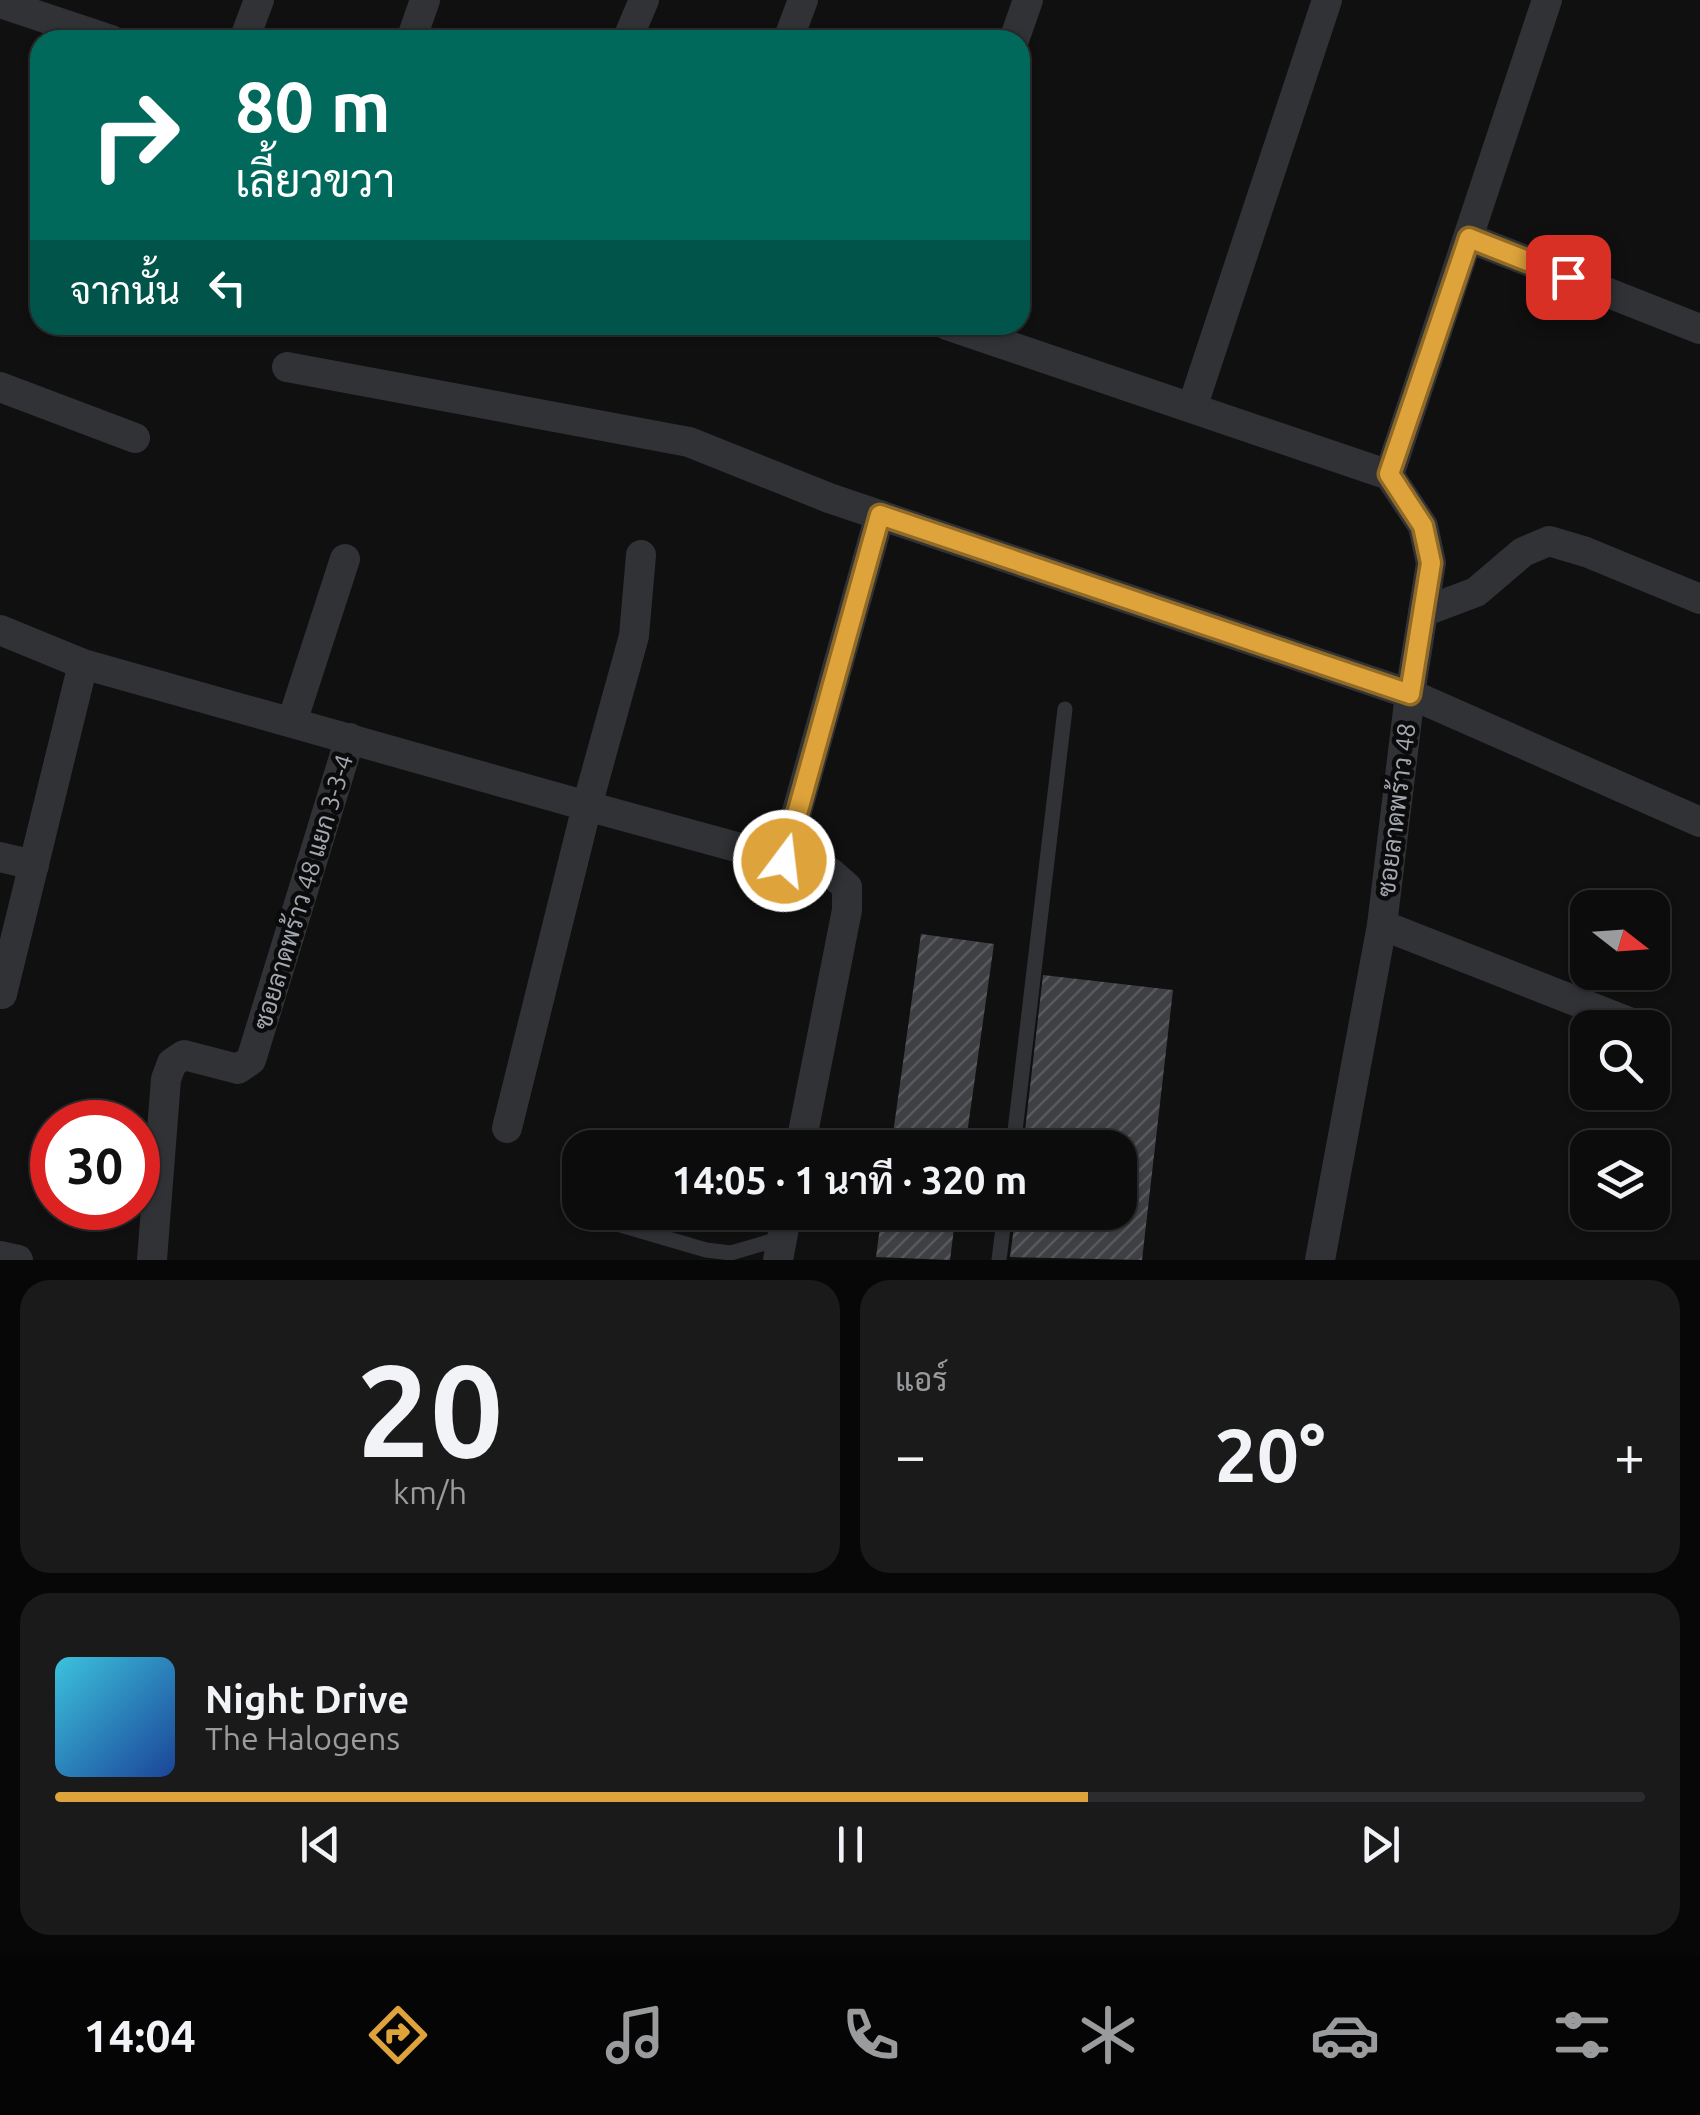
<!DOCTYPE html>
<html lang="th">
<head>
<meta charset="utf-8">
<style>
	:root { --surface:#0c0c0d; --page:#1a1a1b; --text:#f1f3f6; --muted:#9a9b9d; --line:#2c2c2e; --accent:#dea33a }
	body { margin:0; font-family:Ubuntu,Sarabun,sans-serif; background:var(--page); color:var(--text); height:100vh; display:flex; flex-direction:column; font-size:38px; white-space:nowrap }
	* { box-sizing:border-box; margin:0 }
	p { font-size:32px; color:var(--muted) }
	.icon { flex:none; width:55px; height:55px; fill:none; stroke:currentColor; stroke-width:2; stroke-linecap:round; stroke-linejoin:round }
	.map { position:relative; height:1260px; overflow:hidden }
	.side { display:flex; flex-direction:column; gap:20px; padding:20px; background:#070707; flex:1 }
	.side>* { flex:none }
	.banner { position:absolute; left:30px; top:30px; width:1000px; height:305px; border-radius:30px; box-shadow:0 2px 8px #0004,0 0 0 2px var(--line); background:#00695c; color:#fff; overflow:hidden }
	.needle { width:65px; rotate:107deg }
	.buttons { position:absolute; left:1570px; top:890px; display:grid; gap:20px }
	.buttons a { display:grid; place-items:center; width:100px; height:100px; border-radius:20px; background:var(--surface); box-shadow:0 2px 8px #0004,0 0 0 2px var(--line); font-size:50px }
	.speed { position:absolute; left:30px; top:1100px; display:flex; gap:20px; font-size:50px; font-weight:700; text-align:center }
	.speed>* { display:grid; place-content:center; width:130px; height:130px; border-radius:50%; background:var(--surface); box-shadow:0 2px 8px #0004,0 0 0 2px var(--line); line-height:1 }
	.speed .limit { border:15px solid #d22; background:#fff; color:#111 }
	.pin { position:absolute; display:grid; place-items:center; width:85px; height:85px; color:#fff; margin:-42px; border-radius:20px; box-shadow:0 5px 15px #0006 }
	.me { position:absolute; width:110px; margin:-55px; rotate:15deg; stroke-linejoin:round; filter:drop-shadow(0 0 8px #0008) }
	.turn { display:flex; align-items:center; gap:35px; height:210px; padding:0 40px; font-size:45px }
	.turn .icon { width:130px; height:130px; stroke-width:2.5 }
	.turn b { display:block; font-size:70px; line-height:85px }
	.then { display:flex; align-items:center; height:95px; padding:0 40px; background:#0003; gap:20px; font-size:38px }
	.big { font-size:75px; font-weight:600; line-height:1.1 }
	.side .tile { flex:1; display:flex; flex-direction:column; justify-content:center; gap:15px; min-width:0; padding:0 35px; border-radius:30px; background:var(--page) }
	.side .dial { align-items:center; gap:0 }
	.dial b { font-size:130px; line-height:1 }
	.song { display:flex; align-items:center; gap:30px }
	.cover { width:120px; height:120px; border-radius:15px; background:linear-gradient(135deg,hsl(190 70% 55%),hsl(220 70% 35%)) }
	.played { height:10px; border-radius:5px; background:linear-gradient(90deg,var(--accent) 65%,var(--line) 65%) }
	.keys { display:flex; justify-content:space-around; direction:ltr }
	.heat { display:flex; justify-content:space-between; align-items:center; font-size:55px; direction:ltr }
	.side .tiles { flex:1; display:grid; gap:20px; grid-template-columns:1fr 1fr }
	.tile:last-child { grid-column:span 2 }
	.trip { position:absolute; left:562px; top:1130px; width:575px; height:100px; border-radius:30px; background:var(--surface); box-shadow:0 2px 8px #0004,0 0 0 2px var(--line); font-weight:600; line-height:100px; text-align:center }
	.menu { display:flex; height:160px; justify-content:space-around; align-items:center; background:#050505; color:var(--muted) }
	.menu .icon { width:70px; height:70px }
	.menu .on { color:var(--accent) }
	.menu b { font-size:45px; color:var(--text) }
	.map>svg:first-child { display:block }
	.building { fill:url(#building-hatch) }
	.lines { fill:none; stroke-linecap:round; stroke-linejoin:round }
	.lane { stroke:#313235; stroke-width:15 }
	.street { stroke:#313235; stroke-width:30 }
	.route-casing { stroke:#906a26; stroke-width:25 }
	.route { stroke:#dea33a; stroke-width:18 }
	.labels { text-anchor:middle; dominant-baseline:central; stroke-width:9; stroke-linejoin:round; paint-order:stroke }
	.street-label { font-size:25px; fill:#a2a7b0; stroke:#0b0b0c }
</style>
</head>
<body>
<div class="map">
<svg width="1700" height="1260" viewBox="0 0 1700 1260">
	<defs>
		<pattern id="building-hatch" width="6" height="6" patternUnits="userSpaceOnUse" patternTransform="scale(2.5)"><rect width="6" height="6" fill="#3f4044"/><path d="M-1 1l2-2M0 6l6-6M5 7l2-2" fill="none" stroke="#58595c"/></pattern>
	</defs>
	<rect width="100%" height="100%" fill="#101011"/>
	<g class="building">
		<polygon points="921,934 994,944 965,1148 891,1148"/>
		<polygon points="1043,975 1173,990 1142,1260 1010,1257 1016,1212 1120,1212 1120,1148 1023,1148"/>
		<polygon points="882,1212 956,1212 950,1260 876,1257"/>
	</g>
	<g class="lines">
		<g class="lane">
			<polyline points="1013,1148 1065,709"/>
			<polyline points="576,1212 706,1250 731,1253 782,1238"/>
			<polyline points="999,1260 1005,1212"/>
		</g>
		<g class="street">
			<polyline points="0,3 111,40"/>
			<polyline points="244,40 259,0"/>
			<polyline points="411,40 425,0"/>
			<polyline points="627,40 644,0"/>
			<polyline points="788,40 803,0"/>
			<polyline points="1014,40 1028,0"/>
			<polyline points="1469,238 1700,329"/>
			<polyline points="947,325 1389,475 1423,526 1431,563 1410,694 1382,925 1320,1260"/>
			<polyline points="287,367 689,442 829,498 1410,694 1700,822"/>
			<polyline points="0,387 135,438"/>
			<polyline points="1192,408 1327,0"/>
			<polyline points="1389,475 1547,0"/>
			<polyline points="641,555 634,636 587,806 831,873 847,887 847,910 800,1148"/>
			<polyline points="1423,612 1476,592 1523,552 1549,541 1586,552 1700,599"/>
			<polyline points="0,630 83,664 587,806 507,1128"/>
			<polyline points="292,722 345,559"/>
			<polyline points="0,857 34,865"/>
			<polyline points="783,861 880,515"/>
			<polyline points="1382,925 1644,1028"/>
			<polyline points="2,994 83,664"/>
			<polyline points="0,1256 18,1260"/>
			<polyline points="152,1260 166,1079 172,1063 184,1055 238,1069 251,1060 350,738"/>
			<polyline points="778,1260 787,1212"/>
		</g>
	</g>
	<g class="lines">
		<defs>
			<polyline id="route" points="784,861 880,515 1410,694 1431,563 1423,526 1389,474 1469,238 1568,277"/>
		</defs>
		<use href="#route" class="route-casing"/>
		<use href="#route" class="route"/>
	</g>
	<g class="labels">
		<g class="street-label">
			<text transform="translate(1396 810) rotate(-83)">ซอยลาดพร้าว 48</text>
			<text transform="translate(303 892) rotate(-73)">ซอยลาดพร้าว 48 แยก 3-3-4</text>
		</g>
	</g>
</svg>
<div class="buttons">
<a><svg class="needle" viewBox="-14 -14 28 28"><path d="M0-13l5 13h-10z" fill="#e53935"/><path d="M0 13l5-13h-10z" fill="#9a9b9d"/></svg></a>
<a><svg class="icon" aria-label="search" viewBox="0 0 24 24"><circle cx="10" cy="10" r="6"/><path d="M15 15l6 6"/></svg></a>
<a><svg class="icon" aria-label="layers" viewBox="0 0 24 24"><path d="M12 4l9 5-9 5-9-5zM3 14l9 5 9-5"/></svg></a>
</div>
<div class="speed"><div class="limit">30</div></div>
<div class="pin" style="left:1568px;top:277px;background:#d93025"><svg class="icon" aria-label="arrive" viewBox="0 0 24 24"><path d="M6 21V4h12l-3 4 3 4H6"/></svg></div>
<svg class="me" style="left:784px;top:861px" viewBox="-20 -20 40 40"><circle r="17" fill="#dea33a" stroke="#fff" stroke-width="3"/><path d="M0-11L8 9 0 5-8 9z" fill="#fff"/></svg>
<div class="trip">14:05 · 1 นาที · 320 m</div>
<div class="banner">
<div class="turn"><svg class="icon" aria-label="right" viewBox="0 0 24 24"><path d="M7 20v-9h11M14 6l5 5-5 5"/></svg><div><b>80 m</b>เลี้ยวขวา</div></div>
<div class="then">จากนั้น<svg class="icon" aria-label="left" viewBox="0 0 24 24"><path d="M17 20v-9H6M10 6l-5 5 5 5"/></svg></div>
</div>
</div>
<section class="side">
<div class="tiles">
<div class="tile dial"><b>20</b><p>km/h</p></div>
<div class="tile"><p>แอร์</p>
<div class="heat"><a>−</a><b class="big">20°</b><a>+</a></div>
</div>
<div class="tile">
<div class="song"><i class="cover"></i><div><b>Night Drive</b><p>The Halogens</p></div></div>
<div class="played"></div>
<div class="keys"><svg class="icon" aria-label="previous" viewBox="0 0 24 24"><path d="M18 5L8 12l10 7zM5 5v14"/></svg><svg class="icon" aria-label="pause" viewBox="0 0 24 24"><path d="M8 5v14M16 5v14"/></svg><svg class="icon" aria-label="next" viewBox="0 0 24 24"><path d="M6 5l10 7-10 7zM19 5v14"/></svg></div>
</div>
</div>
</section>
<nav class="menu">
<b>14:04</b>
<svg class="icon on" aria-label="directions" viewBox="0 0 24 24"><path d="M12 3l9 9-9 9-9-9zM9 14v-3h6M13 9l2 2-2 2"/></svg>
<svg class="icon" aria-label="music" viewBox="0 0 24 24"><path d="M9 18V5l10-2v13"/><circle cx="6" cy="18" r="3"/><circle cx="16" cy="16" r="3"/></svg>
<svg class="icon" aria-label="phone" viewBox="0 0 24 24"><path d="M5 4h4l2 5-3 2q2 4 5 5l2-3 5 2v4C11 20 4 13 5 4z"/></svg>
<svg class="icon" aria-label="climate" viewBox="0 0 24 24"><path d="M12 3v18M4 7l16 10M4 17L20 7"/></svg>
<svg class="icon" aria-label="car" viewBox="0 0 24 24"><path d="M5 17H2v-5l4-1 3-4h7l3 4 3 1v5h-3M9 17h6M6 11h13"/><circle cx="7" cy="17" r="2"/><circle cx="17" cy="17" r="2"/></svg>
<svg class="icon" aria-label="filters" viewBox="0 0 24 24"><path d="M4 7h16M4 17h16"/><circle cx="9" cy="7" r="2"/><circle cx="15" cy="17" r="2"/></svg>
</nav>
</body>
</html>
